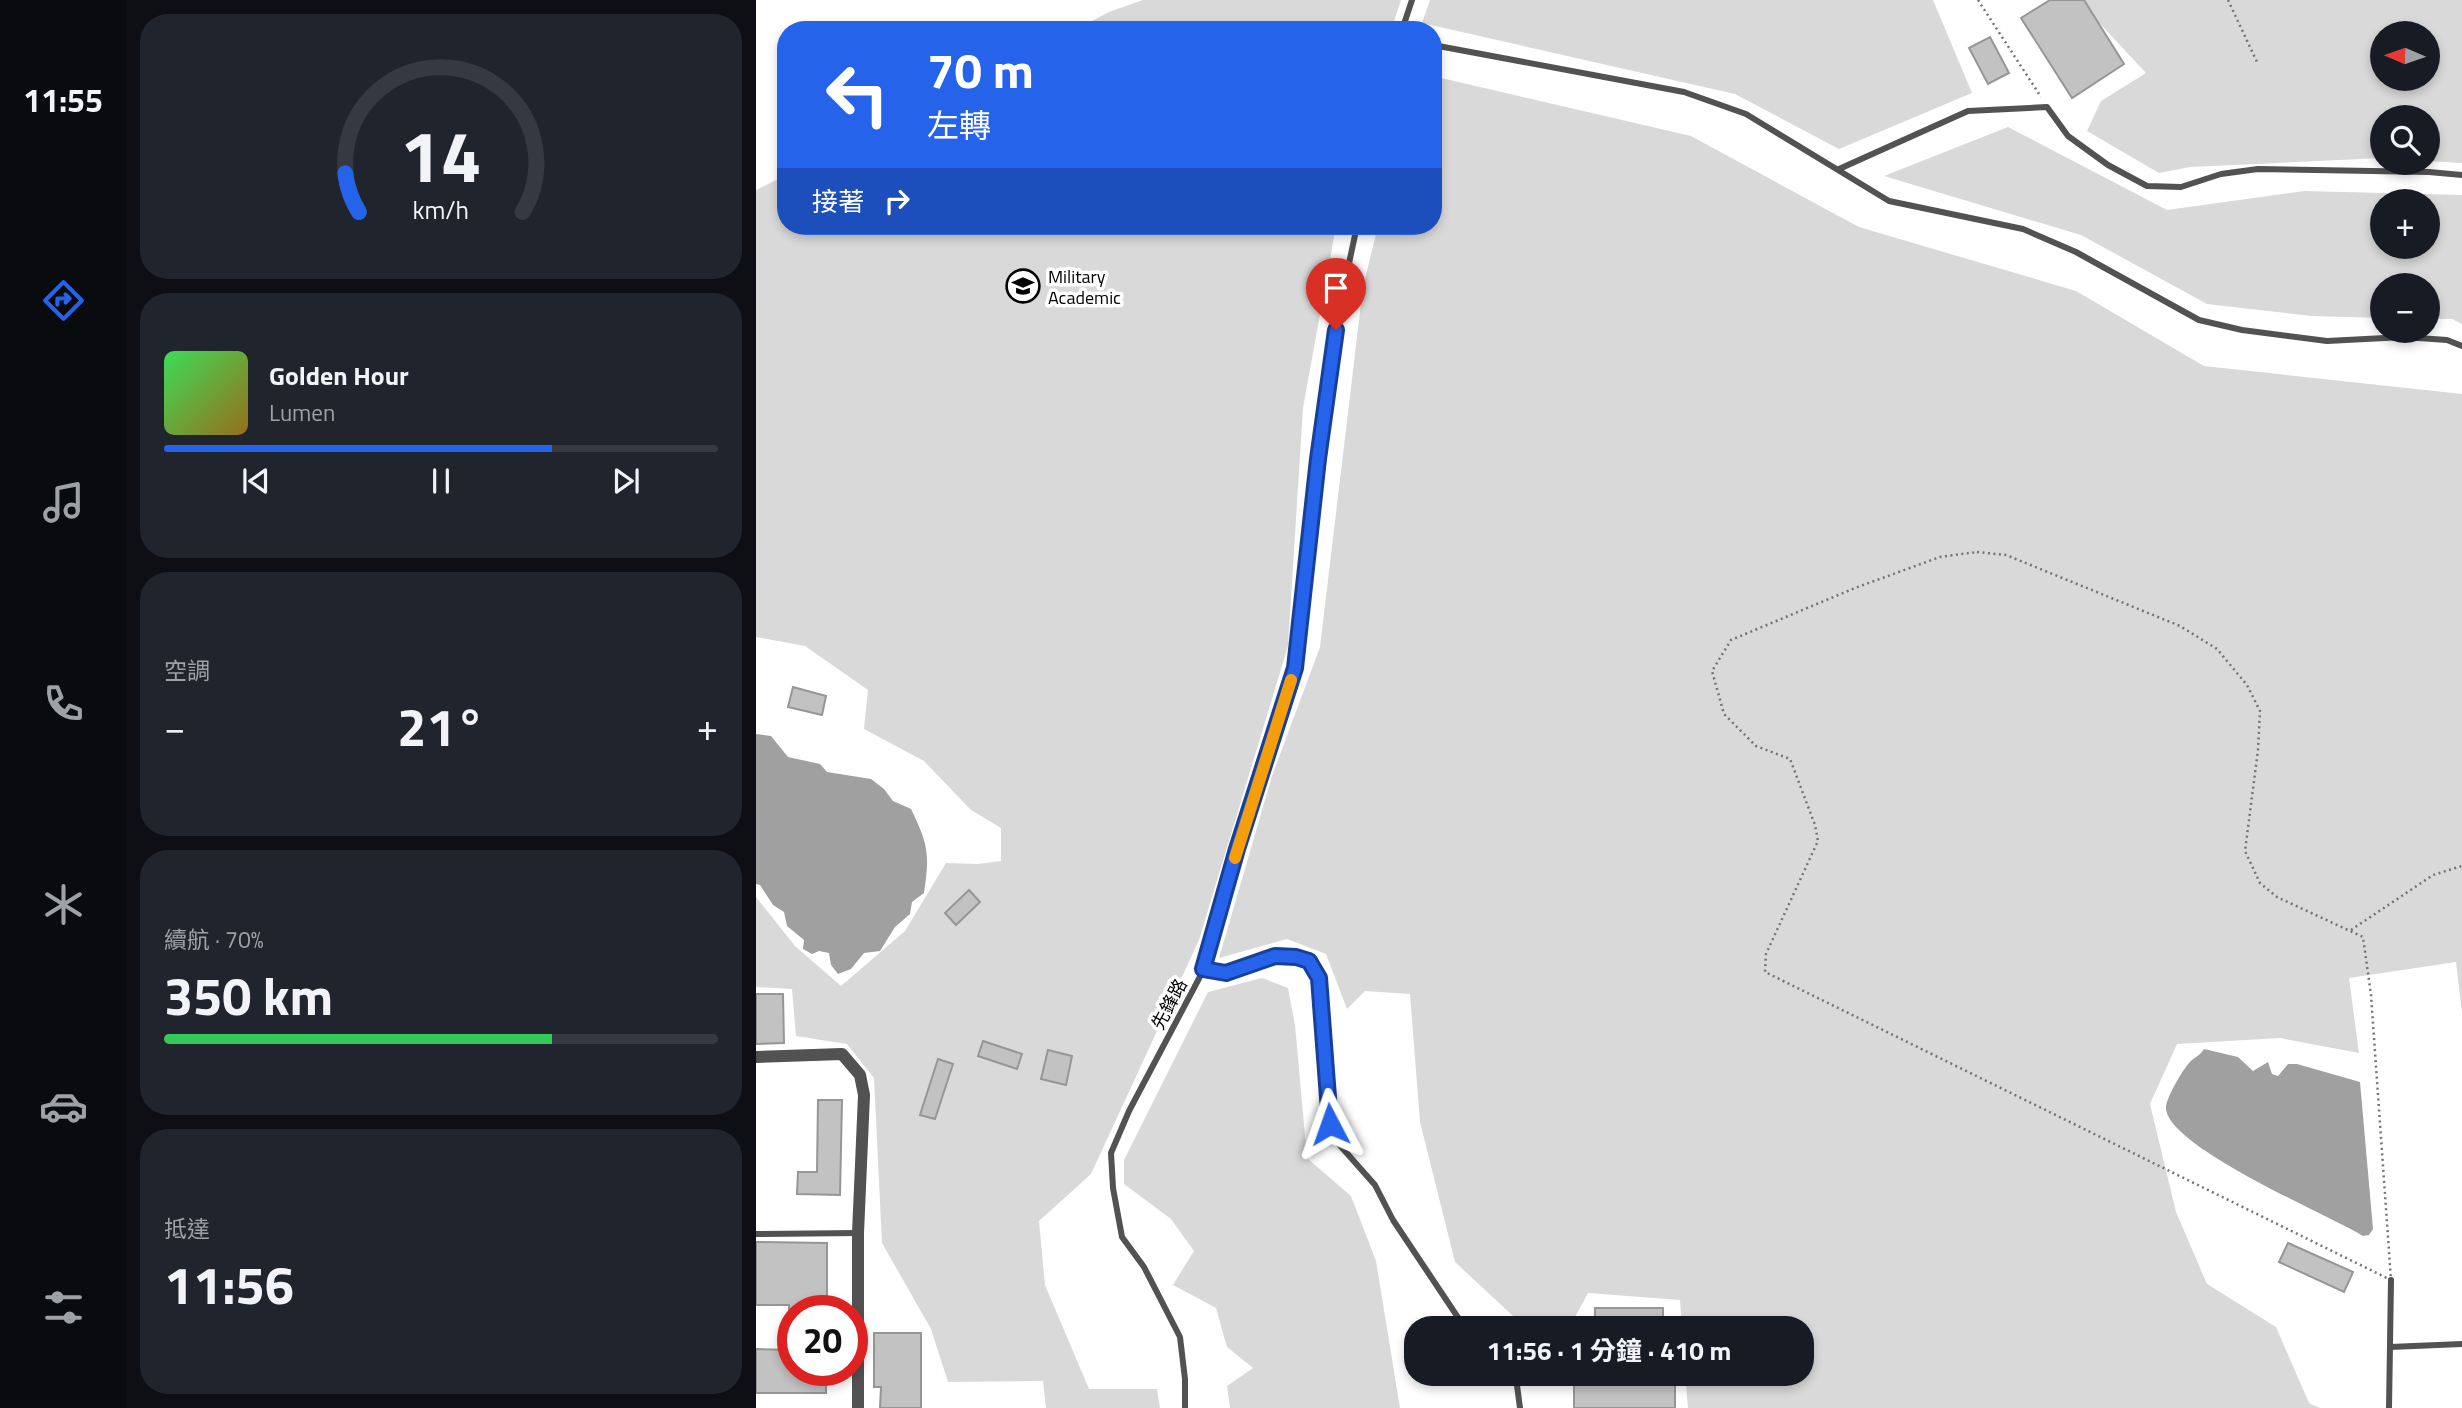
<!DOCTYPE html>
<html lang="zh-TW">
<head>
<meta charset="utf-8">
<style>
	:root { --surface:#171b24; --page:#20242c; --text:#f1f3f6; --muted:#9ea1a6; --line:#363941; --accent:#2563eb }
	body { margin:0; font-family:"Titillium Web","Noto Sans TC",sans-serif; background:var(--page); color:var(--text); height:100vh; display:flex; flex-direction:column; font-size:26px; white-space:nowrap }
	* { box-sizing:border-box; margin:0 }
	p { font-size:23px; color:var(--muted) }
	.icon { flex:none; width:38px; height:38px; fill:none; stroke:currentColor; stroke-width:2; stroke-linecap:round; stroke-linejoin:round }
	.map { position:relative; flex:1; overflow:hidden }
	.details { display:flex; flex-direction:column; gap:14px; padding:14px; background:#0d0f14; width:630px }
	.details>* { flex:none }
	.top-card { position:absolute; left:21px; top:21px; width:665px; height:214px; border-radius:28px; box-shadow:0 4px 10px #0003; background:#2563eb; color:#fff; overflow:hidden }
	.needle { width:46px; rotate:272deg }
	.controls { position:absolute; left:1614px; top:21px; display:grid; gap:14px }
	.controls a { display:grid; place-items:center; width:70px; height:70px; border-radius:50%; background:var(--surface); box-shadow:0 4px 10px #0003; font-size:35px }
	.speed { position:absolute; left:21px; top:1295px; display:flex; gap:14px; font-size:35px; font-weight:700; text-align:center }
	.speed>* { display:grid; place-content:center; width:91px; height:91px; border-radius:50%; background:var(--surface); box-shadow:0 4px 10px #0003; line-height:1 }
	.speed .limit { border:10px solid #d22; background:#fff; color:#111 }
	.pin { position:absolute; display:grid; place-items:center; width:60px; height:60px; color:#fff; margin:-72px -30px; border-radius:50% 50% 50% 0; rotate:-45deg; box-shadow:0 0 7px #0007 }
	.pin .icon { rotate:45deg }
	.me { position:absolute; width:77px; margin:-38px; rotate:356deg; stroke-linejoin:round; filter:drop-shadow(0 0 5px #0008) }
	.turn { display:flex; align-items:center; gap:24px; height:147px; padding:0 35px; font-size:32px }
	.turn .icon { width:91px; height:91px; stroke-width:2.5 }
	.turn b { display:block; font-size:49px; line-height:60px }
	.then { display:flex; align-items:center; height:66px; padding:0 35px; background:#0003; gap:14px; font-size:26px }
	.big { font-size:52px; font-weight:700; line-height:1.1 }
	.details .tile { flex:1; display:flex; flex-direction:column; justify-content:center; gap:10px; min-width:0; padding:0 24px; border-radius:28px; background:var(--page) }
	.details .dial { align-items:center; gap:0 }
	.dial svg { height:182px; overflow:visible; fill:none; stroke:var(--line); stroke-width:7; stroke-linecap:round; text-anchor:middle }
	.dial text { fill:var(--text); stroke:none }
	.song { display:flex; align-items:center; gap:21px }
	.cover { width:84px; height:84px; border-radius:10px; background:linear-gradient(135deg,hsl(130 70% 55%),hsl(40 70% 35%)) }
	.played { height:7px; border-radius:4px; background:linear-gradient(90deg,var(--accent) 70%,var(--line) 70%) }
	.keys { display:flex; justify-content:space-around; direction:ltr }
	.heat { display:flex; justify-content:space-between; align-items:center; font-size:38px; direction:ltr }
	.charge { height:10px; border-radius:5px; background:linear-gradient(90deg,#34c759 70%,var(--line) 0) }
	.trip { position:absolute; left:648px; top:1316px; width:410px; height:70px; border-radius:28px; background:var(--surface); box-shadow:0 4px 10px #0003; font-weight:700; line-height:70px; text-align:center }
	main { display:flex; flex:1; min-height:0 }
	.tabs { display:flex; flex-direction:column; width:126px; justify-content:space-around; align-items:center; background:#090b0e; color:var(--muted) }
	.tabs .icon { width:49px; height:49px }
	.tabs .current { color:var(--accent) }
	.tabs b { font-size:32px; color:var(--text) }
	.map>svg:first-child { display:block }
	.green { fill:#d9d9d9; fill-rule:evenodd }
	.water { fill:#a0a0a0 }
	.building { fill:#c2c2c2; stroke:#969696; stroke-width:2 }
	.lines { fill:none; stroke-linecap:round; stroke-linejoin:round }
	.path { stroke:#747474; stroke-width:2.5; stroke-dasharray:2 3.5; stroke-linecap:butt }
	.service { stroke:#525252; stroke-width:6 }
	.minor { stroke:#525252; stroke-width:12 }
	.route-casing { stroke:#184099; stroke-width:18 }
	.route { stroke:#2563eb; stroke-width:12 }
	.slow { stroke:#f59e0b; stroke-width:12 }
	.labels { text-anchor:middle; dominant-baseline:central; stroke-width:7; stroke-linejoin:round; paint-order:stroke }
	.poi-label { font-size:18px; fill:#000; stroke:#fff; text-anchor:start }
	.street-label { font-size:18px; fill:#000; stroke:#fff }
</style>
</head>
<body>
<main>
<nav class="tabs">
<b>11:55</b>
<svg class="icon current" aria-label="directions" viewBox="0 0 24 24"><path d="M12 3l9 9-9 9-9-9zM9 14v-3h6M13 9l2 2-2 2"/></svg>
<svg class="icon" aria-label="music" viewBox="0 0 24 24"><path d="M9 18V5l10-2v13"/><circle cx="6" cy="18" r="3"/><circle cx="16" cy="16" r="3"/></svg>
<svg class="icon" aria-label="phone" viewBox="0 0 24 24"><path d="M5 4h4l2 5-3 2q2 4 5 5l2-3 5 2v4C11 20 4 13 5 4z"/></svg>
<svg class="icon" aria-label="climate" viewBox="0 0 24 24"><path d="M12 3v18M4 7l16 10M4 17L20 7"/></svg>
<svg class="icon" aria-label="car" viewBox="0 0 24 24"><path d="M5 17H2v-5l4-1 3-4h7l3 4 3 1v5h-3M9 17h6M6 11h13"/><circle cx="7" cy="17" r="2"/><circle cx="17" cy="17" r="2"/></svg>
<svg class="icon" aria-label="filters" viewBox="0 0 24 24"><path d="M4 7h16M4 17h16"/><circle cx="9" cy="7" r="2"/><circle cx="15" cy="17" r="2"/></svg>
</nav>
<section class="details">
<div class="tile dial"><svg viewBox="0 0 100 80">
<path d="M14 69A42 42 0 1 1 86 69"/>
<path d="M14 69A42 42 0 0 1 8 52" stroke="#2563eb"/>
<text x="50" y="56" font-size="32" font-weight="700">14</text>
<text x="50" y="72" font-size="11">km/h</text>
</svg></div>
<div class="tile">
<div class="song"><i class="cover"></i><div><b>Golden Hour</b><p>Lumen</p></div></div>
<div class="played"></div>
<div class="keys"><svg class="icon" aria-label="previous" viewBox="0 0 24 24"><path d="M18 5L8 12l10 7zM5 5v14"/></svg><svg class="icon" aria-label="pause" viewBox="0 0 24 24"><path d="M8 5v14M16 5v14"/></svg><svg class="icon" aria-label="next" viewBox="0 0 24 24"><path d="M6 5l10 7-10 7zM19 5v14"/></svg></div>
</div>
<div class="tile"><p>空調</p>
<div class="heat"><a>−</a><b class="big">21°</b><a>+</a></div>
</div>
<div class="tile"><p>續航 · 70%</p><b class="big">350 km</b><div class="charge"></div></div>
<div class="tile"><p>抵達</p><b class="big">11:56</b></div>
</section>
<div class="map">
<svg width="1706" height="1408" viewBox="0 0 1706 1408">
	<rect width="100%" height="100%" fill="#fff"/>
	<g class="green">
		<polygon points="387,0 645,0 635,30 319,30 353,12"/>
		<polygon points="674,0 1177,0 1216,93 1083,149 979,94 666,23"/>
		<path d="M1322 0H1706V163L1671 161V117H1626V158L1434 167 1403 173 1331 131 1345 101 1390 73ZM1626 33H1671V79H1626Z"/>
		<polygon points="677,76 935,136 1103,227 1320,291 1448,366 1706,394 1706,1013 1700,962 1593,978 1603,1053 1524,1038 1421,1044 1394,1104 1420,1212 1451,1284 1520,1327 1553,1403 1564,1408 932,1408 929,1374 1045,1374 1045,1328 926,1328 924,1300 832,1293 813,1328 770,1328 699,1262 664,1122 654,994 609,991 591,1009 570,954 531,939 463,958 516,776 564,647 607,287 622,226 677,226"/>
		<path d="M1252 127 1411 210 1548 191 1706 195V324L1696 319H1671V285H1626V318L1555 316 1451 304 1325 235 1128 176ZM1671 201V247H1626V201Z"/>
		<polygon points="30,175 30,226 580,226 547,408 532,646 443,940 335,1174 283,1221 289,1285 333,1389 401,1389 404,1408 290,1408 287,1381 192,1382 175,1329 126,1243 118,1078 91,1044 40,1036 36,989 0,987 0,897 39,946 85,986 149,931 190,863 222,864 245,861 245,828 215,810 168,761 108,729 112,690 49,646 0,637 0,190"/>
		<polygon points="506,978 532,988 539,1025 551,1158 595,1196 620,1261 644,1408 474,1408 471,1386 497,1368 471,1347 460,1308 417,1285 438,1251 415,1219 368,1184 368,1160 452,992"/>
	</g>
	<g class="water">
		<path d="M0 734 15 736 32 757 64 764 71 772 115 779 128 789 137 801 155 809C172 844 174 854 168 893L156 902 154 914 139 927 124 951 108 953 95 969 82 974 75 965 73 953 63 951 56 954 47 949 48 940 31 926 28 912 17 905 4 885 0 884Z"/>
		<path d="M1448 1049 1482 1057 1497 1071 1512 1062 1516 1074 1522 1076 1532 1064H1541L1604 1082 1617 1229 1613 1235 1607 1236C1575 1216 1406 1145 1410 1106 1412 1095 1426 1071 1433 1063 1438 1057 1444 1056 1448 1049Z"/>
	</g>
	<g class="building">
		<polygon points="1294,0 1328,0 1368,64 1316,98 1265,18"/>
		<polygon points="1234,37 1253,73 1232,84 1213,48"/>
		<polygon points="37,687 70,696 66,715 32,707"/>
		<polygon points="213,890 224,902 200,925 189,913"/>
		<polygon points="0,994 27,994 28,1043 0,1044"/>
		<polygon points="227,1041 266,1054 261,1069 222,1056"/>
		<polygon points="292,1050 316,1056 310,1085 285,1079"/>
		<polygon points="182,1059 197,1064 179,1119 164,1115"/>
		<polygon points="62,1100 86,1100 84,1195 41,1194 42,1172 61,1172"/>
		<polygon points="0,1242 71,1243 71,1311 33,1311 33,1305 0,1305"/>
		<polygon points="1532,1243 1597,1272 1588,1292 1523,1262"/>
		<rect x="839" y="1308" width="68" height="20"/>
		<polygon points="118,1333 165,1333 165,1408 124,1408 125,1387 118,1387"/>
		<polygon points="0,1349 37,1350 37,1370 70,1370 70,1393 0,1393"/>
		<polygon points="885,1374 919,1374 919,1408 818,1408 818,1375"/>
	</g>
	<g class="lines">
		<g class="path">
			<polyline points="1222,0 1285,97"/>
			<polyline points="1472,0 1501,62"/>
			<polygon points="1221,552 1250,555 1424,626 1461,649 1491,685 1504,711 1502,750 1489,851 1504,883 1521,897 1607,937 1615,995 1635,1280 1009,972 1010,954 1062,841 1059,825 1034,759 1000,746 968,714 956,671 975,640 1099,588 1184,557"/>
			<polyline points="1595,930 1677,875 1706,866"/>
		</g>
		<g class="service">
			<polyline points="646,30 656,0"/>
			<polyline points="677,45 928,92 990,114 1133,201 1267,229 1320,252 1443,320 1486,330 1571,341 1648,337 1691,340 1706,346"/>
			<polyline points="1083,169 1212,111 1291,107 1312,136 1352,165 1391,186 1425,187 1465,174 1502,169 1673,172 1706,175"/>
			<polyline points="448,969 470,973 519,956 540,957 553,961 563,978 574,1124 580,1141 619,1185 637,1220 709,1328"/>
			<polyline points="0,1234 102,1233"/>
			<polyline points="1634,1347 1706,1344"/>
			<polyline points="755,1374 760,1378 764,1408"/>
			<polyline points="429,1408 429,1379 424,1337 388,1267 366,1237 357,1188 355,1153 373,1111 448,969 481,849 539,668 562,459 584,305 601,226"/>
			<polyline points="1633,1408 1635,1280"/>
		</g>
		<polyline class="minor" points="0,1057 86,1054 104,1075 108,1095 102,1233 102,1408"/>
	</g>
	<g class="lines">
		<defs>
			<polyline id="route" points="574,1124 563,978 553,961 540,957 519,956 470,973 447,969 481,849 539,668 562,459 580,330"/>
		</defs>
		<use href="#route" class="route-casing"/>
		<use href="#route" class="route"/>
		<polyline class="slow" points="479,858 535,680"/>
	</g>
	<defs>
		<symbol id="university-ring" viewBox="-11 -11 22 22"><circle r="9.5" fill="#fff" stroke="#000" stroke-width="1.5"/><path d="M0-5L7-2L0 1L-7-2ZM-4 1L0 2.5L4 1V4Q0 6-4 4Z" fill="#000"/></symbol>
	</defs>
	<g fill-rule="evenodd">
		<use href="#university-ring" x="248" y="267" width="38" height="38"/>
	</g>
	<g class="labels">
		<g class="poi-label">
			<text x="292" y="276">Military<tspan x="292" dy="21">Academic</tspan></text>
		</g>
		<g class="street-label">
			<text transform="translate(413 1004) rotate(-62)">先鋒路</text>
		</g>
	</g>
</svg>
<div class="controls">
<a><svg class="needle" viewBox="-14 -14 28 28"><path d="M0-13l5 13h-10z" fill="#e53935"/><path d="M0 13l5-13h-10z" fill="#9ea1a6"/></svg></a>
<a><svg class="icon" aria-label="search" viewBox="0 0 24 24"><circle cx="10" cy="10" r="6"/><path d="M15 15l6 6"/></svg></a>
<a>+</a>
<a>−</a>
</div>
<div class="speed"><div class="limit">20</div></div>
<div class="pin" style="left:580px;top:330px;background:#d93025"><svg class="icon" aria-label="arrive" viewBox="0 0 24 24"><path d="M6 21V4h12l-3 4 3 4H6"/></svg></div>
<svg class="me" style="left:574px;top:1124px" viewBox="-20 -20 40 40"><path d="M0-17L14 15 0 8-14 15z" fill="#2563eb" stroke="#fff" stroke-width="4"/></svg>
<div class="trip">11:56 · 1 分鐘 · 410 m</div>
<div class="top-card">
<div class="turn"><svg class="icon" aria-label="left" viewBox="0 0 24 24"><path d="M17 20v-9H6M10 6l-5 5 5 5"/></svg><div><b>70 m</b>左轉</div></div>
<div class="then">接著<svg class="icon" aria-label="right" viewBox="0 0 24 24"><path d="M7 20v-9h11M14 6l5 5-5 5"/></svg></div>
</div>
</div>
</main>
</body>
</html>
